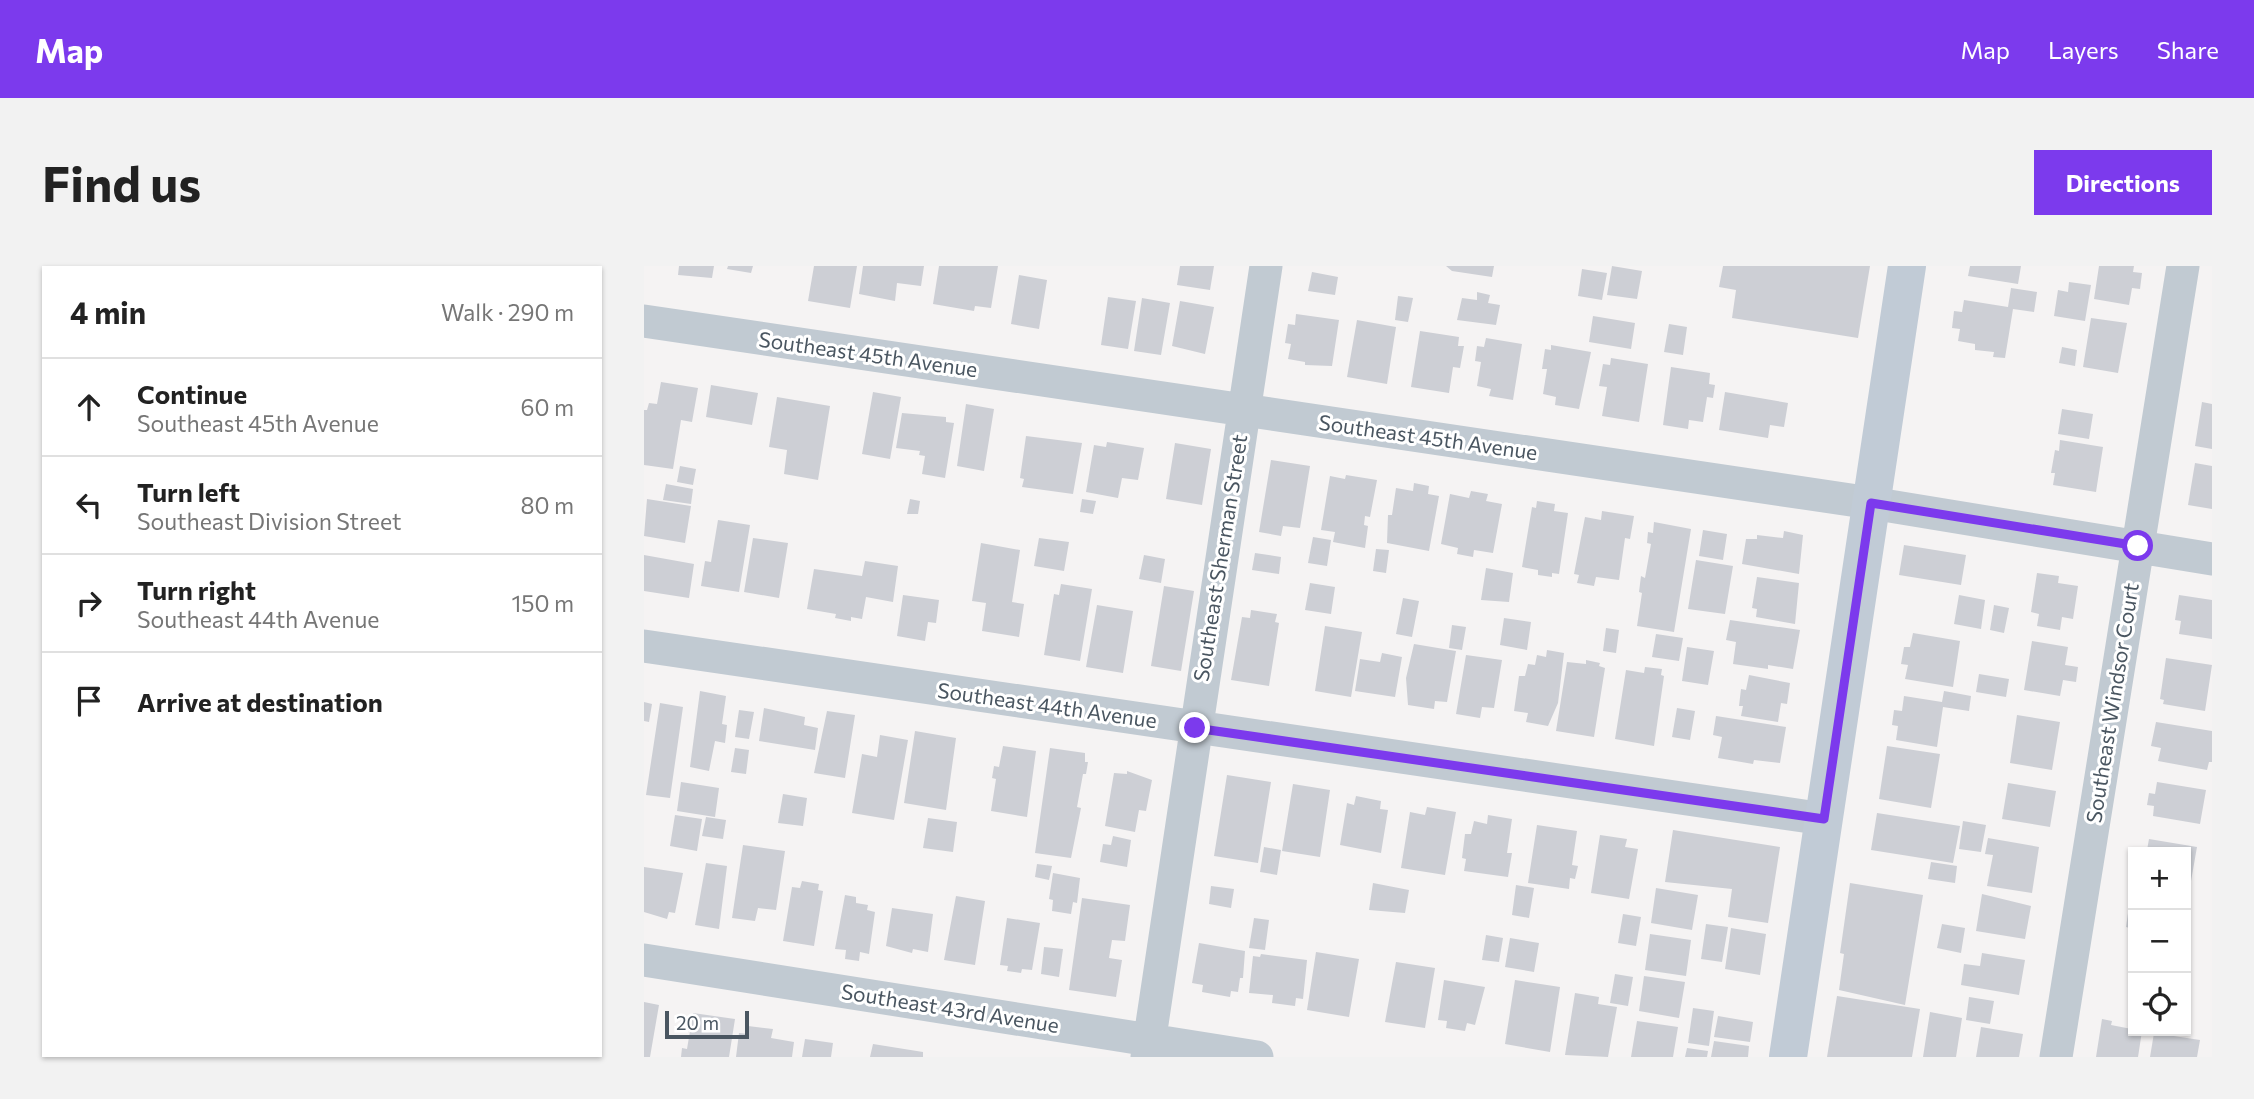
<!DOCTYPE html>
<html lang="en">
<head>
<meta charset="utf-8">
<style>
	:root { --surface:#fff; --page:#f2f2f2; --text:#222; --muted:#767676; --line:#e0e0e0; --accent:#7c3aed }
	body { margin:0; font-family:Commissioner,sans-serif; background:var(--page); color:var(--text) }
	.controls { position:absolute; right:21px; bottom:21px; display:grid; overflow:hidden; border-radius:0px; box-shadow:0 2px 5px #0004 }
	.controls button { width:63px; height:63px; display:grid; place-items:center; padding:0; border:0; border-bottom:2px solid var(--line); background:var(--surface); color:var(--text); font:35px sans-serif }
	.scale { position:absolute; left:21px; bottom:18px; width:84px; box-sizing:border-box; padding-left:7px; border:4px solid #4a5661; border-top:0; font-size:19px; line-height:24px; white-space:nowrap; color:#4a5661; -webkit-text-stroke:5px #fff; paint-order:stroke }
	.stop { position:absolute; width:21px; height:21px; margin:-16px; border:5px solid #7c3aed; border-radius:50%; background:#fff }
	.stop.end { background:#7c3aed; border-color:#fff; box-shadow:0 2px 7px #0008 }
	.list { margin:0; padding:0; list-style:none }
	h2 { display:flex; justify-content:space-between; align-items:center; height:91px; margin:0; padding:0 28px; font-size:30px }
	h2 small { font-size:23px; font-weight:400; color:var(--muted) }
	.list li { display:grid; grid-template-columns:46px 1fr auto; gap:21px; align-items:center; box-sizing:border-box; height:98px; padding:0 28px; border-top:2px solid var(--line) }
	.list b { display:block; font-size:26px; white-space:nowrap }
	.list p { margin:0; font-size:23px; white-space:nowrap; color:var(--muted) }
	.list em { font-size:23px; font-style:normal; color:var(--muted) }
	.icon { flex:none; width:38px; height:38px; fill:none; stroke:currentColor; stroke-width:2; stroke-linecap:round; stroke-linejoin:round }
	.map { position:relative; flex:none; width:1568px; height:791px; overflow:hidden; border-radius:0px }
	header { display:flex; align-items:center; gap:42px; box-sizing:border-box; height:98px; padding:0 35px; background:var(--accent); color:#fff }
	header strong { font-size:33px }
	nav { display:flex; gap:38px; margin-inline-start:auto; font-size:24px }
	.intro { display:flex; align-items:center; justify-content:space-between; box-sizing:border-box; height:168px; padding:0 42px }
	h1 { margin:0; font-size:49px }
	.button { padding:18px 32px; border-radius:0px; background:var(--accent); color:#fff; font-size:24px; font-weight:700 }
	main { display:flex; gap:42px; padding:0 42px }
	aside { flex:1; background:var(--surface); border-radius:0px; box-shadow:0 2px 5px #0004 }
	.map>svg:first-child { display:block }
</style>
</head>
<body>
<header>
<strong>Map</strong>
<nav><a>Map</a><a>Layers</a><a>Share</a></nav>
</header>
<div class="intro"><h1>Find us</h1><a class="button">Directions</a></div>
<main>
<aside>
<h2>4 min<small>Walk · 290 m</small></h2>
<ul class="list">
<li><svg class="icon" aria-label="ahead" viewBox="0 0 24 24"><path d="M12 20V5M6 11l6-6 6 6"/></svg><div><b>Continue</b><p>Southeast 45th Avenue</p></div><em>60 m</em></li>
<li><svg class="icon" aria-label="left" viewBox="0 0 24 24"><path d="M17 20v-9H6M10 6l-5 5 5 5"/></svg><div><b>Turn left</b><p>Southeast Division Street</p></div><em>80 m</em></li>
<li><svg class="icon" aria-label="right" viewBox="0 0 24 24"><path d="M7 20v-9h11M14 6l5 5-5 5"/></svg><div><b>Turn right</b><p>Southeast 44th Avenue</p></div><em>150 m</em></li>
<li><svg class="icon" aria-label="arrive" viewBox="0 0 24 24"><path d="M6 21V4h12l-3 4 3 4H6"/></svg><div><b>Arrive at destination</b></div></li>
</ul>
</aside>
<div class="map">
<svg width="1568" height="791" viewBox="0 0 1568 791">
	<rect width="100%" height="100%" fill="#f5f3f3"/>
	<path fill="#cdcfd5" d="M35 0H70L68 12 34 9Z
		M84 0H109L107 7 83 3Z
		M170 0H213L206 42 164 35Z
		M219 0H280L277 20 253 17 251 35 215 28Z
		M295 0H354L347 42 331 40 330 45 289 38Z
		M536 0H570L566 24 533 19Z
		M802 0H850L848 11 808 5Z
		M968 0 998 5 993 33 963 29Z
		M1079 0H1226L1214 72 1088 52 1092 24 1075 21Z
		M1326 0H1377L1374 18 1324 10Z
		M1455 0H1490L1489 6 1498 7 1496 23 1488 22 1485 39 1450 33Z
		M938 3 963 7 958 34 934 30Z
		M668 6 694 11 691 29 664 25Z
		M375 9 403 14 395 63 367 58Z
		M1425 16 1447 19 1441 55 1410 50 1414 24 1424 26Z
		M1367 22 1393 26 1390 46 1369 43 1361 92 1349 91 1350 86 1331 84V78L1314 75 1316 63 1308 62 1310 45 1318 46 1320 34 1364 41Z
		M833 26 846 29 844 37 856 39 852 59 813 54 818 32 833 34Z
		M754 30 769 32 764 56 751 54Z
		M464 31 492 35 484 83 457 79Z
		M498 32 526 37 517 89 490 85Z
		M536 35 570 41 561 88 528 80Z
		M652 48 695 54 688 100 661 99V96L644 93 647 78 641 77 644 58 651 59Z
		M949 50 991 57 987 83 945 76Z
		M1447 52 1483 57 1474 107 1439 101Z
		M713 54 752 61 743 118 703 111Z
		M1025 58 1043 61 1039 89 1020 86Z
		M776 65 815 71 814 80H820L816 102 809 101 805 127 767 121Z
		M842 72 878 78 869 134 845 130 847 123 833 120 837 96 831 95 833 80 840 81Z
		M907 79 947 86 935 143 911 139 912 131 899 128 903 103H898L901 83 907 84Z
		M1418 81 1433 84 1431 100 1415 97Z
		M967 92 1004 98 995 156 958 150 963 121 955 120 959 98 966 99Z
		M1027 101 1066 107 1065 118 1071 119 1069 132 1063 131 1059 156 1045 154 1044 163 1019 159Z
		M17 116 54 122 48 156 37 154 29 203 0 199V144H3L5 137 13 138Z
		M67 119 114 127 108 159 62 151Z
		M229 126 257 131 246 193 218 188Z
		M1081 126 1144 137 1140 161 1126 159 1124 172 1075 164Z
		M133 131 186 140 174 214 140 208 143 184 125 181Z
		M1558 136 1568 138V183L1551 180Z
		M322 138 350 143 340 205 313 200Z
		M1418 143 1449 148 1445 173 1414 168Z
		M258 147 302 151V156L310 157 301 212 278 208 281 190 275 189 276 185 252 182Z
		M382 170 438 177 429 228 378 221 380 213 376 212Z
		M1416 174 1459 181 1452 226 1409 219 1411 207H1407L1411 184 1415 185Z
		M463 176 500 182 494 214 478 212 474 232 442 226 450 179 462 181Z
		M531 177 567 183 558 239 522 233Z
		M627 194 666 200 656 262 639 260 637 270 615 266Z
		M1551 197 1568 200V243L1544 239Z
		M36 200 52 203 49 219 33 216Z
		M702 209 733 214 726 251 721 250 720 259 724 260 721 282 689 276 691 266 677 264 686 210 701 213Z
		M770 217 785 220 784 228 795 230 785 285 743 277 744 249H748L752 222 769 225Z
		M22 218 49 223 47 238 19 234Z
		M827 225 844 228 842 235 858 238 849 287 830 284 829 291 813 288 814 282 797 278 806 228 825 232Z
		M3 233 47 240 41 277 0 270Z
		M266 233 276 235 274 248H263Z
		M438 233 452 235 449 248 436 246Z
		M893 235 911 238 910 245 924 247 915 308 908 307V311L894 309V304L878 301 888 241 892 242Z
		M958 245 990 250 986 273 981 272 975 314 952 311 950 320 933 317 935 309 930 308 941 251 957 254Z
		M74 254 106 259 95 326 57 320 61 295 67 296Z
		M1010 256 1047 263 1030 366 993 360 998 327 995 326 997 310 1001 312 1007 278 1003 277 1004 266 1009 267Z
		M1059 264 1083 268 1079 294 1055 290Z
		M1140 265 1159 269 1155 308 1098 298 1102 273H1113V269L1139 272Z
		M669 271 687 274 683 300 664 297Z
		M109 272 144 277 135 332 100 326Z
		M395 272 425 276 420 305 390 300Z
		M337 277 376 284 368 336 380 338 375 371 338 365 342 337 328 335Z
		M1260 279 1322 289 1317 319 1255 309Z
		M732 283 745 284 742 307 729 305Z
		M611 287 637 291 635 308 608 304Z
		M0 289 50 298 45 332 0 325Z
		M500 289 521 293 517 317 495 313Z
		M1052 294 1089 300 1081 348 1044 343Z
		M221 295 254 300 249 336 222 331 218 353 207 351V355L191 352 192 348 163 343 170 303 218 310Z
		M842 302 869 307 865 336 837 334Z
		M1393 307 1415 310 1414 317 1434 320 1429 353 1418 351 1416 364 1393 360 1395 348 1387 346Z
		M1113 311 1155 317 1151 358 1112 351 1113 343 1108 342Z
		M666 317 691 321 687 348 661 344Z
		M417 318 448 323 436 395 400 389 410 328 415 329Z
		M520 320 550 325 537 405 507 400Z
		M259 329 295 334 292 357 284 356 281 375 253 370Z
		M1315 329 1341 334 1337 363 1310 358Z
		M1535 329 1568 334V373L1535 368 1537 355 1531 354Z
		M759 332 775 335 768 371 752 368Z
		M453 339 489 345 479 407 442 401Z
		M1350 339 1365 342 1360 367 1346 364Z
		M607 344 633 348 631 356 635 357 625 420 587 414 598 351 606 352Z
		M860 352 887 356 883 384 856 379Z
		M1086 354 1156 364 1149 403 1124 399V403L1089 398 1092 376 1082 374Z
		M808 359 822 361 818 384 805 382Z
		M681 360 718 366 707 431 671 425Z
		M962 362 975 364 972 387 959 385Z
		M1269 367 1316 375 1309 421 1261 413 1264 399 1257 398 1260 381H1266Z
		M1012 368 1039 372 1035 395 1008 391Z
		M1388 375 1424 381 1421 399 1434 401 1432 416 1419 414 1416 430 1380 424Z
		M770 378 812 385 803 436 791 435 790 443 764 439 762 412Z
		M1043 381 1070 385 1064 419 1038 415Z
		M903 384 920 387 914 437 904 460 882 456 884 447 870 445 875 410H881L884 398 891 399 893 389 902 391Z
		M738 387 758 391 751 431 711 425 716 393 736 396Z
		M822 389 858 394 850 442 838 441 836 452 812 448Z
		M1522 392 1568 399 1561 445 1519 438 1520 434 1516 433Z
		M942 394 956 397 955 400 961 402 950 471 912 465 923 396 942 398Z
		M1001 401 1018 403 1017 409 1020 410 1010 480 971 473 982 404 1000 407Z
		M1335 408 1365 413 1362 431 1332 426Z
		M1105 409 1146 417 1143 438 1137 437 1134 456 1097 450 1099 440H1095L1097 423 1102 424Z
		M56 425 82 430 78 458 83 459 81 477 71 475 65 505 46 501Z
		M1300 425 1327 430 1325 445 1299 441 1293 481 1252 474 1254 460 1248 459 1250 444 1258 445 1260 430 1298 436Z
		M0 436 8 438 5 456 0 455Z
		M16 437 39 441 26 532 2 529Z
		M120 442 161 451 160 459 174 462 171 484 115 475Z
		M1033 442 1051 445 1046 474 1028 471Z
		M95 444 110 446 105 473 91 471Z
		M183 445 211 449 201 512 170 507Z
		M1373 449 1416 456 1408 504 1366 497Z
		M1072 450 1142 461 1136 497 1110 494 1109 498 1074 492 1078 471 1069 469Z
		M1512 456 1568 465V496H1565L1563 504 1514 495 1517 482 1507 480Z
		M271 465 312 472 302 544 260 537Z
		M236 469 264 474 250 554 208 547 218 488 233 491Z
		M359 480 392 485 383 551 347 545 352 513 348 512 350 500 355 501Z
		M1243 480 1296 488 1287 542 1235 533Z
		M91 482 105 484 102 508 87 506Z
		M406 482 441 487V496H444L442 508H439L433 541 437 542 427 592 391 587Z
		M483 505 508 514 502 545 495 544 491 566 461 560 470 507 483 508Z
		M583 509 627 516 614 597 570 590Z
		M37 516 75 522 71 551 33 545Z
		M1513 516 1562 524 1556 558 1509 550 1510 540 1503 539 1505 527 1511 528Z
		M1364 517 1412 525 1406 561 1358 553Z
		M649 518 686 524 676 591 638 585Z
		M139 528 163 532 159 560 134 557Z
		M712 530 737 535 736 543 744 544 737 587 696 579 703 537 710 539Z
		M783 541 812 546 801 609 757 602 766 546 781 549Z
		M1233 547 1316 560 1309 597 1227 584Z
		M31 549 58 553 53 585 26 580Z
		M844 549 868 553 863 587H868L864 611 820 605 822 593 818 592 821 568H827L830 555 843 558Z
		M62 551 82 554 79 573 58 570Z
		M284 552 313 556 309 586 279 582Z
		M1319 555 1342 559 1337 586 1315 583Z
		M893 559 933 565 928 599 934 600 931 613 926 612 925 623 884 617Z
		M1029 564 1136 581 1124 657 1084 651 1088 623 1021 616Z
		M956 569 983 573 981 581 994 583 985 633 947 627Z
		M469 570 487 574 483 601 456 596 459 578 467 579Z
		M1344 572 1395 581 1388 627 1343 620 1349 589 1341 588Z
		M1505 573 1553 581 1547 615 1542 614V586H1495L1496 583 1503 584Z
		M99 579 141 585 132 644 114 642 111 655 88 652Z
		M620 581 637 584 633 609 616 606Z
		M1287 596 1313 600 1311 617 1284 613Z
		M62 597 83 600 75 663 51 659Z
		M393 598 408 600 405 614 391 611Z
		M0 601 39 607 31 647 25 646 23 653 0 646Z
		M409 607 436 612 433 637 429 636 427 648 408 645 409 634 405 633Z
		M158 615 175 618 174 624 179 625 170 680 139 675 148 621 156 622Z
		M729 617 765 624 761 647 725 644Z
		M1206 617 1279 629 1261 739 1195 724 1200 688 1196 687Z
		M872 619 890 622 885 652 868 649Z
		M567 620 590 623 587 642 565 638Z
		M1012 622 1054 629 1048 664 1007 657Z
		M1487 626 1489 627V663L1482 661Z
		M1338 628 1387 640 1381 673 1332 665Z
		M201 629 212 631V637L224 639 223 644 231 646 225 688 216 686 215 695 201 693 202 684 191 683Z
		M312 630 341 635 331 699 300 694Z
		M438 632 486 639 481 675 468 674 465 692 478 694 472 731 425 724Z
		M248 642 289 648 284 686 269 683 268 687 242 680Z
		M979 648 997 651 992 680 974 677Z
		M363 652 396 657 388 704 378 703 377 707 363 705 364 700 356 699Z
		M610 652 625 654 621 684 605 682Z
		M1062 658 1084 661 1078 696 1057 693Z
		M1298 658 1321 662 1317 687 1293 682Z
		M1087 662 1122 668 1116 709 1081 703Z
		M1006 668 1047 674 1042 710 1001 704Z
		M842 669 859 672 855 696 838 694Z
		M866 672 895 677 890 706 861 701Z
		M555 677 601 685 599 712H596L594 726 587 725 586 731 558 726 559 719 548 717Z
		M400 681 419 683 415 711 397 708Z
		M672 686 715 693 705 751 663 744Z
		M1338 687 1381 694 1375 729 1317 719 1320 698 1336 700Z
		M1488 687H1489V714L1484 713Z
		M617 688 663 694 659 733 652 732 651 740 628 737 629 729 605 727 609 690 616 691Z
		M752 696 791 702 781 762 741 756Z
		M971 708 989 711 984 740 966 737Z
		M1000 710 1041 716 1035 752 995 745Z
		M800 714 841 721 831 759 823 757 821 765 802 762 803 755 794 754Z
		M871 714 916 721 906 786 861 778Z
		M931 727 955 731 954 738 973 741 964 791 921 789Z
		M1193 730 1276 743 1268 791H1183Z
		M1325 731 1350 735 1346 758 1322 754Z
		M0 736 15 739 6 791H0Z
		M1049 742 1070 745 1065 780 1044 777Z
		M1286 746 1318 752 1312 791H1279Z
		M49 747 91 753 85 791H37L38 782 43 783Z
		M1074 750 1109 756 1106 776 1070 771Z
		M1458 753 1468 755 1467 759 1498 765 1494 791H1452Z
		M993 755 1034 761 1029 791H987Z
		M104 760 129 763 127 772 150 776 148 791H92L95 767 104 768Z
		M1337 761 1379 768 1375 791H1332Z
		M1510 767 1556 774 1553 791H1506Z
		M161 773 189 777 187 791H158Z
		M1070 775 1105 780 1104 791H1067Z
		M229 778 279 786V791H226Z
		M1043 782 1064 785 1063 791H1041Z"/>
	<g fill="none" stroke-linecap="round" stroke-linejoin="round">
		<path stroke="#c1cad2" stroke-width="33" d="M0 55 1227 237 1568 293
			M0 380 1180 553
			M0 694 613 791
			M503 791 622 0
			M1412 791 1539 0"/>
		<path stroke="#c1cbd6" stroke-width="38" d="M1144 791 1263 0"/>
	</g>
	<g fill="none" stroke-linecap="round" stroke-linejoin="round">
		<path stroke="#7c3aed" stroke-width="9" d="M551 462 1180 553 1227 237 1494 280"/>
	</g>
	<g text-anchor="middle" stroke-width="6" stroke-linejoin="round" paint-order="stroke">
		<g font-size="21" fill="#4a5661" stroke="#fff">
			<text transform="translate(224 89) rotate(8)" y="7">Southeast 45th Avenue</text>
			<text transform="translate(784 172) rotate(8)" y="7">Southeast 45th Avenue</text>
			<text transform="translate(577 292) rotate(-81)" y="7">Southeast Sherman Street</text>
			<text transform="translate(1469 437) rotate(-81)" y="7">Southeast Windsor Court</text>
			<text transform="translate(403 440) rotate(8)" y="7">Southeast 44th Avenue</text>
			<text transform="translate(306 743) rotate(9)" y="7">Southeast 43rd Avenue</text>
		</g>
	</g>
</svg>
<div class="controls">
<button>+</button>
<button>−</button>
<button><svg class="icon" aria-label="locate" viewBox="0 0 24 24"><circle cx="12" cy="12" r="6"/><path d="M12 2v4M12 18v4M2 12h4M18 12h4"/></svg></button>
</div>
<div class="scale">20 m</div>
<div class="stop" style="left:1494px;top:280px"></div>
<div class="stop end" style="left:551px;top:462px"></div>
</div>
</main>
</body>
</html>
